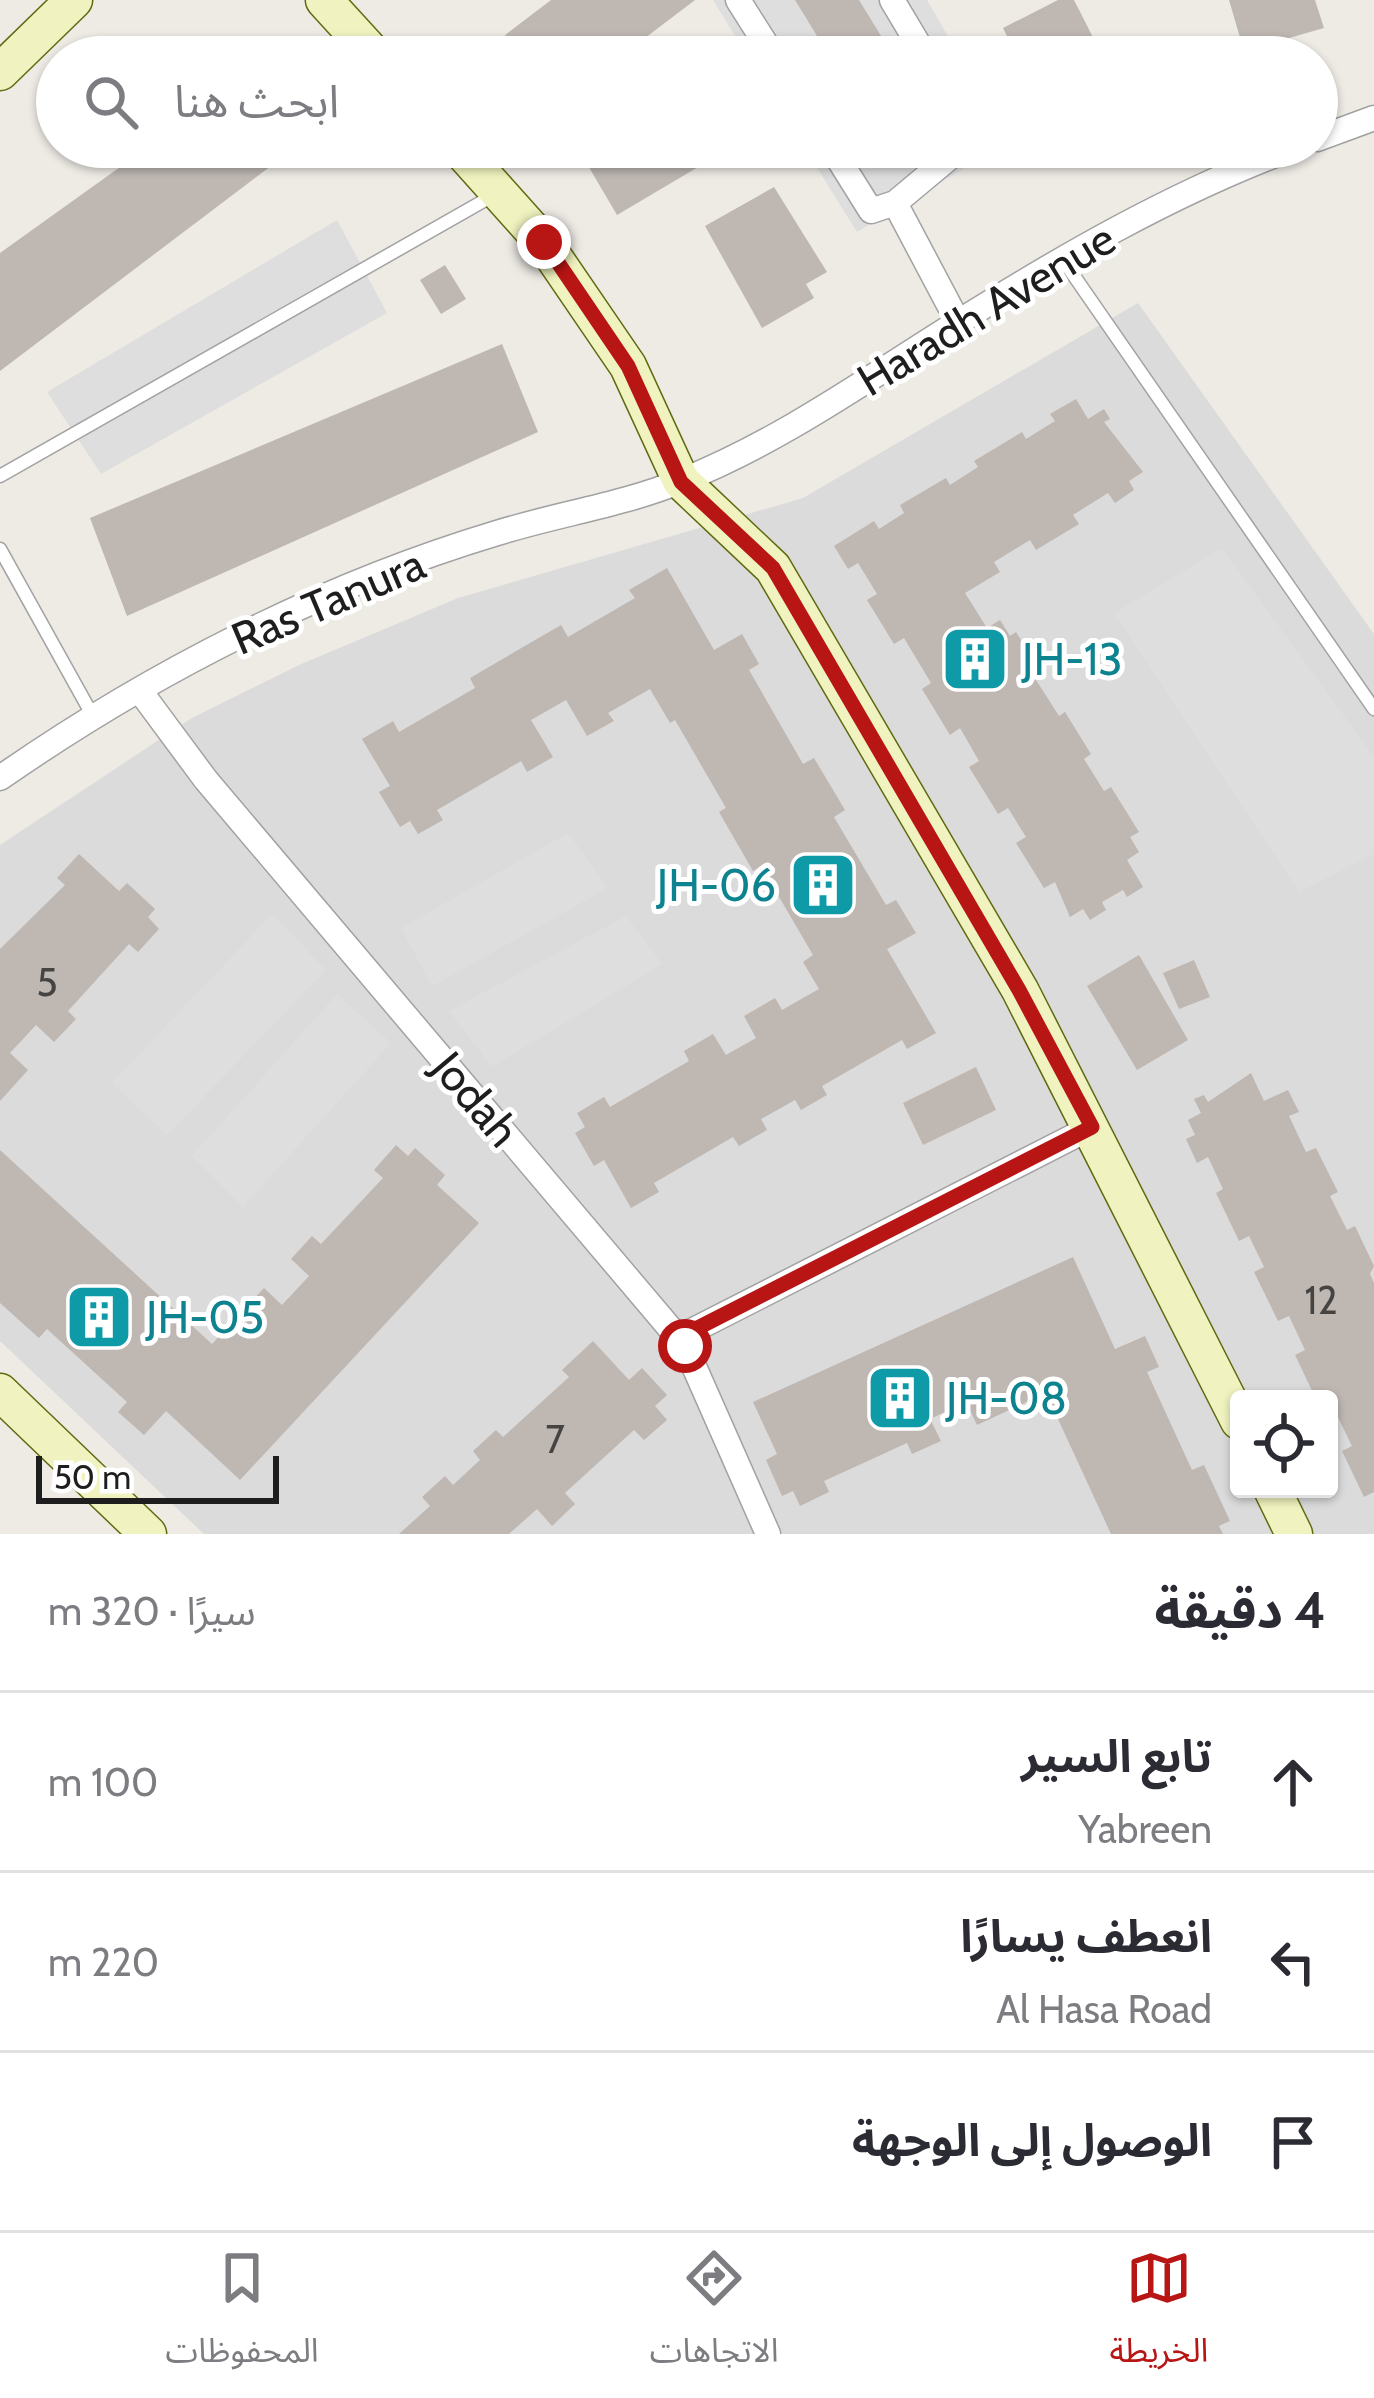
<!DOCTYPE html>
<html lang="ar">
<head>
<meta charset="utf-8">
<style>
	:root { --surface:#fff; --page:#f2f2f3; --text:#2b2b33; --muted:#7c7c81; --line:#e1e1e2; --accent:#b81515 }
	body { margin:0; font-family:Cabin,"Noto Sans Arabic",sans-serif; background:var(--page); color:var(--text); direction:rtl }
	.controls { position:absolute; right:36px; bottom:36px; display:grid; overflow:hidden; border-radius:12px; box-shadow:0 3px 9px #0004 }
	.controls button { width:108px; height:108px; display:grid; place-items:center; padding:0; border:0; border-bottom:3px solid var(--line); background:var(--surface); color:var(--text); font:60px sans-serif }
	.scale { position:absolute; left:36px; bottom:30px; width:243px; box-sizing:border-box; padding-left:12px; border:6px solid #1e1e1e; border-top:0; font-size:33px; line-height:42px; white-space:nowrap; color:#1e1e1e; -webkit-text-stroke:9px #fff; paint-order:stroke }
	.stop { position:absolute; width:36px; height:36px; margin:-27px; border:9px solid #b81515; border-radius:50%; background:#fff }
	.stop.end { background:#b81515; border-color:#fff; box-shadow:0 3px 12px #0008 }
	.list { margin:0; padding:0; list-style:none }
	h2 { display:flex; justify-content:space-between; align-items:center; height:156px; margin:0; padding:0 48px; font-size:51px }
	h2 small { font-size:39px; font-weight:400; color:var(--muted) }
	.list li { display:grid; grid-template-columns:78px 1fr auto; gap:36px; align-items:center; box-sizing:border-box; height:180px; padding:0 48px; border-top:3px solid var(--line) }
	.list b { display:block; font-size:45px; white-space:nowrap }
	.list p { margin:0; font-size:39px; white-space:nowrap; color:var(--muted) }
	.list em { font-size:39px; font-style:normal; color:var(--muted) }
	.icon { flex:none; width:66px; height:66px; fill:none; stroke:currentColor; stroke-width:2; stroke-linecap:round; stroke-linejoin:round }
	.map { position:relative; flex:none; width:1374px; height:1534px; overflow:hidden; direction:ltr }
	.search { position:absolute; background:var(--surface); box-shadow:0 3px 9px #0004; left:36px; right:36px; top:36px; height:132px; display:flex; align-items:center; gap:30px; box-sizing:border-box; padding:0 42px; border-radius:66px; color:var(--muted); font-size:45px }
	.sheet { height:696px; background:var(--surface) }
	nav { display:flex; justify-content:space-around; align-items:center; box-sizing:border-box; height:168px; border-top:3px solid var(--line); background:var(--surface); font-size:33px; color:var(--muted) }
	nav a { display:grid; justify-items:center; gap:6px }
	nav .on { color:var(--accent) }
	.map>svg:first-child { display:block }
</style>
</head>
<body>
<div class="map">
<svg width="1374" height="1534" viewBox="0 0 1374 1534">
	<rect width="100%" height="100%" fill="#eeebe5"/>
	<path fill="#dcdbdb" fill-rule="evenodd" d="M1138 303 1374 634V1534H204L0 1341V845L192 718 299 665 458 598 803 498ZM1239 1399H1329V1489H1239Z"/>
	<path fill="#dedede" d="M713 0H927L960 57H748Z
		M804 147H1000L857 232Z
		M337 220 387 313 101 474 47 392Z
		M1222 548 1374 757V854L1299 892 1114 613Z
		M568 833 608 888 432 986 401 928Z
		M272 914 326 970 167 1135 112 1083Z
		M626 916 662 964 492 1067 449 1011Z
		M337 994 391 1043 243 1207 192 1156Z"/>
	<path fill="#beb7b2" d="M551 0H695L620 57 608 41 587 57H511L518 52 505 35Z
		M795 0H859L894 57H830Z
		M1058 0H1074L1103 57H1017L1003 28Z
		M1229 0H1315L1324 28 1244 51Z
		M148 147H296L0 371V253Z
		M577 147H732L617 215Z
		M774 187 827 272 806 284 814 298 762 328 705 226Z
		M445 265 466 299 441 314 420 280Z
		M502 344 538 432 127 616 90 518Z
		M1076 399 1088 419 1104 409 1110 419 1104 422 1143 472 1129 481 1134 490 1115 503 1108 493 1073 515 1079 524 1036 550 1030 540 994 562 1000 572 965 593 987 628 1000 620 1010 636 1016 632 1043 675 1036 680 1059 716 1065 712 1091 754 1084 759 1104 791 1111 787 1139 832 1130 837 1139 852 1127 860 1143 887 1127 897 1123 890 1102 902 1106 910 1090 920 1083 909 1070 917 1055 882 1044 888 1016 843 1026 837 1008 808 998 814 969 767 979 761 960 728 950 735 922 689 931 683 904 638 894 644 867 600 877 594 858 563 848 569 834 546 874 521 879 529 904 513 900 505 946 478 950 485 978 467 974 461 1022 432 1026 439 1055 421 1050 414Z
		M667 568 714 650 742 634 759 664 749 670 803 764 814 758 845 810 834 817 886 905 896 900 916 933 887 949 936 1033 907 1049 902 1040 822 1086 827 1095 801 1110 795 1100 761 1119 767 1130 739 1146 733 1137 654 1183 659 1192 631 1208 604 1160 594 1166 575 1133 585 1127 577 1113 604 1097 610 1107 689 1061 684 1051 713 1034 726 1055 756 1038 744 1016 775 998 782 1010 819 989 803 962 813 955 761 866 753 871 719 812 726 808 675 720 670 723 650 689 608 713 614 721 587 736 566 700 531 720 553 757 527 772 521 761 437 810 443 820 418 834 410 821 400 827 379 792 390 786 362 739 393 721 399 732 475 688 470 678 561 625 568 637 635 598 629 590Z
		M79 854 119 891 127 883 155 909 148 917 159 929 138 952 129 944 68 1011 76 1019 54 1042 36 1025 10 1053 28 1070 0 1101V949L65 885 57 878Z
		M1139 955 1188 1040 1137 1070 1087 986Z
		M1194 960 1210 997 1179 1009 1163 973Z
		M976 1067 996 1110 923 1145 903 1103Z
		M1251 1073 1264 1101 1288 1090 1299 1112 1289 1116 1306 1152 1316 1148 1338 1192 1330 1196 1347 1230 1355 1226 1374 1266 1370 1274 1374 1283V1492L1364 1497 1342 1451 1352 1446 1329 1399H1316L1295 1355 1305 1350 1289 1316 1278 1321 1254 1272 1264 1267 1249 1236 1239 1241 1216 1193 1223 1189 1208 1157 1197 1163 1186 1139 1195 1135 1188 1120 1201 1113 1194 1099 1204 1095 1208 1102Z
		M396 1145 408 1156 415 1148 445 1175 437 1185 479 1223 240 1480 166 1411 144 1435 118 1412 127 1402 47 1329 39 1338 0 1303V1150L212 1344 264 1288 282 1305 309 1276 291 1259 312 1236 321 1244 383 1178 374 1170Z
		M1073 1257 1115 1349 1145 1336 1159 1367 1147 1372 1192 1470 1204 1465 1230 1521 1219 1526 1223 1534H1111L1046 1393 977 1425 966 1402 930 1419 941 1441 912 1454 907 1443 824 1481 829 1492 800 1506 793 1491 782 1496 766 1460 777 1454 753 1402Z
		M593 1341 629 1380 642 1368 667 1395 655 1406 667 1420 644 1440 634 1430 565 1493 575 1504 552 1526 537 1509 509 1534H399L430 1506 422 1497 445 1476 453 1485 480 1460 473 1451 496 1430 503 1437 569 1377 562 1370Z"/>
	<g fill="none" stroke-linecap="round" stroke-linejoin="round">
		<defs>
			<path id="lane" d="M1063 260 1374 709
				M0 476 494 195
				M0 549 94 718"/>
			<path id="street" d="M738 0 774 57
				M892 0 926 57
				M1317 139 1374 118
				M831 147 871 211 895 203 962 147
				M895 203 958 322
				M140 691 206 780 685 1346 768 1534
				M0 778C151 673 321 586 497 533 558 514 622 505 681 481 777 443 863 382 949 328 1060 258 1174 192 1296 147
				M678 1338 1092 1127"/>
			<path id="secondary" d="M324 0 376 57
				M0 72 74 0
				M458 147 544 243 628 366 681 481 773 568 1020 990 1239 1421
				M0 1392 148 1534
				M1272 1489 1294 1534"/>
		</defs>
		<use href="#lane" stroke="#a2a2a2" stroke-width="15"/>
		<use href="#street" stroke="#a2a2a2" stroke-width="27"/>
		<use href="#secondary" stroke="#606a10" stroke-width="39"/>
		<use href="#lane" stroke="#fff" stroke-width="12"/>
		<use href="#street" stroke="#fff" stroke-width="24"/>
		<use href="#secondary" stroke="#f0f3bf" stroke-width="36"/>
	</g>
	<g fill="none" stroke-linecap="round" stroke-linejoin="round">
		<path stroke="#b81515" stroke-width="15" d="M544 242 628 366 681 482 773 568 1019 990 1092 1127 678 1338 685 1346"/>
	</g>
	<defs>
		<symbol id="building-square" viewBox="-11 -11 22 22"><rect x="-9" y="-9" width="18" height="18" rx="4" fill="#0f9aa8" stroke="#fff"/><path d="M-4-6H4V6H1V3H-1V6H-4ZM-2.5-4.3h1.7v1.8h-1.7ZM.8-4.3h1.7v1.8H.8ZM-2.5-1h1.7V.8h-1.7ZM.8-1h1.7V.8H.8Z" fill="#fff"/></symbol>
	</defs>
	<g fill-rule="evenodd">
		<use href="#building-square" x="937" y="621" width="76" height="76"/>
		<use href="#building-square" x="785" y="847" width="76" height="76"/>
		<use href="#building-square" x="61" y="1279" width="76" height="76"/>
		<use href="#building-square" x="862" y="1360" width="76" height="76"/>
	</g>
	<g text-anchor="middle" stroke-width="10" stroke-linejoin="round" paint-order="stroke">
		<g font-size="39" fill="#464443">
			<text x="47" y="996">5</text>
			<text x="1321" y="1314">12</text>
			<text x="555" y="1453">7</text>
		</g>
		<g font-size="45" fill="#1e1e1e" stroke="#fff">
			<text transform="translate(986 309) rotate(-31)" y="16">Haradh Avenue</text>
			<text transform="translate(328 601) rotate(-23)" y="16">Ras Tanura</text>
			<text transform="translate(476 1099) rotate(50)" y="16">Jodah</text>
		</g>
		<g font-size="45" fill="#0d838f" stroke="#fff" text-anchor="start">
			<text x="1022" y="675">JH-13</text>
			<text x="776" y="901" text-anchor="end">JH-06</text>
			<text x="146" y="1333">JH-05</text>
			<text x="946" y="1414">JH-08</text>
		</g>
	</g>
</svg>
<div class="controls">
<button><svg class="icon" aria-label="locate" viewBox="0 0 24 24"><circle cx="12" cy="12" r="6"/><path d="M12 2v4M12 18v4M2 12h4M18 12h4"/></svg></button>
</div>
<div class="scale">50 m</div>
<div class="stop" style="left:685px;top:1346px"></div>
<div class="stop end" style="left:544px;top:242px"></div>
<div class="search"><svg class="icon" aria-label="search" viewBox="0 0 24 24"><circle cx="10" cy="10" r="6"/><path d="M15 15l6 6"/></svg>ابحث هنا</div>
</div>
<section class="sheet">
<h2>4 دقيقة<small>سيرًا · 320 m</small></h2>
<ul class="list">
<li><svg class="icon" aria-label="ahead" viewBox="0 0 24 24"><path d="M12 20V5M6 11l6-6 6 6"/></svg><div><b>تابع السير</b><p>Yabreen</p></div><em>100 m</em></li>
<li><svg class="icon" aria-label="left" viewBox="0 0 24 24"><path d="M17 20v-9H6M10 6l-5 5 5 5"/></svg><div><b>انعطف يسارًا</b><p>Al Hasa Road</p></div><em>220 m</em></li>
<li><svg class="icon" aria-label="arrive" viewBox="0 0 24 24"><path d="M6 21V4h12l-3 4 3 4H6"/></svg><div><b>الوصول إلى الوجهة</b></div></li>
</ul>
</section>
<nav>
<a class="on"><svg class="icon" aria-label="map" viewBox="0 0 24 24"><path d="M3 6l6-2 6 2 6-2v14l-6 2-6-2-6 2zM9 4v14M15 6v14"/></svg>الخريطة</a>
<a><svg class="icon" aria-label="directions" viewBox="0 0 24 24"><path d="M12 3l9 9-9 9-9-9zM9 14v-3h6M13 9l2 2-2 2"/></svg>الاتجاهات</a>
<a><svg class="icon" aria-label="saved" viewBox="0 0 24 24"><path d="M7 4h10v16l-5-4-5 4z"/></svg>المحفوظات</a>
</nav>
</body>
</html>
